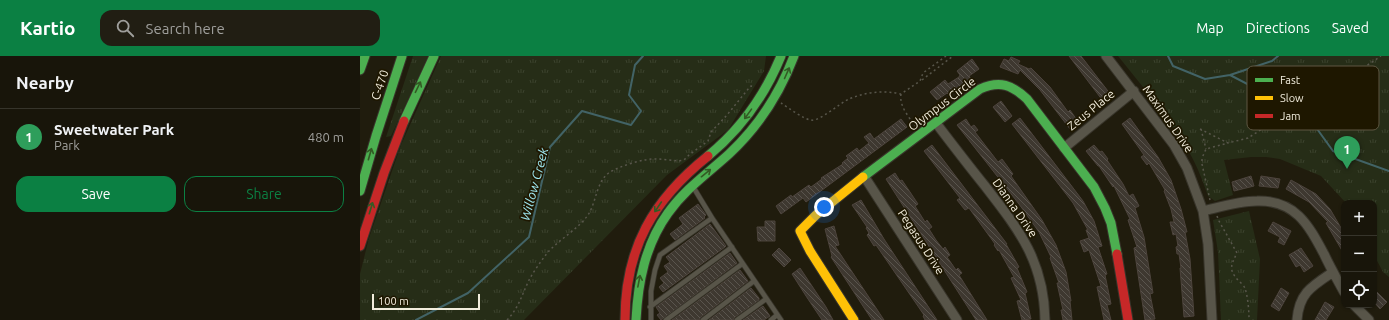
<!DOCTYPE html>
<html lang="en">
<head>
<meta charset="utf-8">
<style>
	:root { --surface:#18150a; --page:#211e13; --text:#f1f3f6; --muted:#9f9f9c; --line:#36342b; --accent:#0b8043 }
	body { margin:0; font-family:Ubuntu,sans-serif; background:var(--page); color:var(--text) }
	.controls { position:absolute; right:12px; bottom:12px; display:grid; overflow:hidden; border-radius:8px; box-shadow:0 1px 3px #0004 }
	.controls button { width:36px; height:36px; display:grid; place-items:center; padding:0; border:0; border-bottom:1px solid var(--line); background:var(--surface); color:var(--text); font:20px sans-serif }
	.scale { position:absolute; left:12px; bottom:10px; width:108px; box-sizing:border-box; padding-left:4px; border:2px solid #f2eddd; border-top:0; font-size:11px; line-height:14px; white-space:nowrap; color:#f2eddd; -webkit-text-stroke:3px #1e1700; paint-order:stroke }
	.you { position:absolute; left:464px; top:151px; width:14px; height:14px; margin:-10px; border:3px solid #fff; border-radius:50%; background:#1a73e8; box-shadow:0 0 0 6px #1a73e833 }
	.badge { display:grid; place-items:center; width:26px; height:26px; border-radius:50%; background:var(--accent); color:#fff; font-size:13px; font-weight:700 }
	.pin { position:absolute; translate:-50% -33px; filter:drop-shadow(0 1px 2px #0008) }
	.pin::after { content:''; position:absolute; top:21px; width:14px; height:12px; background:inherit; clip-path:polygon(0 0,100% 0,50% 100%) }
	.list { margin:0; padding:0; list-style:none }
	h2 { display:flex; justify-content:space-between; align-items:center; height:52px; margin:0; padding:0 16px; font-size:17px }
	h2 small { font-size:13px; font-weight:400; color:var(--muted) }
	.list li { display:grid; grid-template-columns:26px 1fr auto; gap:12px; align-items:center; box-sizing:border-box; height:56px; padding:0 16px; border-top:1px solid var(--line) }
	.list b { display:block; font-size:15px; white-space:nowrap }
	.list p { margin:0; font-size:13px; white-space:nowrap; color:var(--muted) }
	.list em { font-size:13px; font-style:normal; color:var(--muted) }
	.actions { display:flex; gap:8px; padding:12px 16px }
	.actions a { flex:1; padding:9px 0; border:1px solid var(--accent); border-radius:12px; text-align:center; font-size:14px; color:var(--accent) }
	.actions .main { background:var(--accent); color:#fff }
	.icon { flex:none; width:22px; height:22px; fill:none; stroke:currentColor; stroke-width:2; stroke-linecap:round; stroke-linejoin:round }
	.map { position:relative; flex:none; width:1029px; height:264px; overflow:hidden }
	header { display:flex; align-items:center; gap:24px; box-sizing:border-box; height:56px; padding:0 20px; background:var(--accent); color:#fff }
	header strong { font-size:19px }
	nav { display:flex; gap:22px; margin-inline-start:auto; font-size:14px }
	.search { width:280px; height:36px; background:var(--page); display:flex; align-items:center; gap:10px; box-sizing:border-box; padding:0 14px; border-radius:12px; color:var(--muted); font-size:15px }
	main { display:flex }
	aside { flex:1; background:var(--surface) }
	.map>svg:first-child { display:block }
</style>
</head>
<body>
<header>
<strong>Kartio</strong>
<div class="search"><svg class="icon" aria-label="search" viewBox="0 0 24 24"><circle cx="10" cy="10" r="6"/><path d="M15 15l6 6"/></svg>Search here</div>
<nav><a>Map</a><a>Directions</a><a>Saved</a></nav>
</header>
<main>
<aside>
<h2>Nearby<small></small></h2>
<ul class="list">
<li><span class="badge" style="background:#2e9e5b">1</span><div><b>Sweetwater Park</b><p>Park</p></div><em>480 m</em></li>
</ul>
<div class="actions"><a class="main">Save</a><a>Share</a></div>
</aside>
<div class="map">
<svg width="1029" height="264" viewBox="0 0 1029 264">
	<defs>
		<pattern id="grass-tufts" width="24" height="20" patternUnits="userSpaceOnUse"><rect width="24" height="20" fill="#262d17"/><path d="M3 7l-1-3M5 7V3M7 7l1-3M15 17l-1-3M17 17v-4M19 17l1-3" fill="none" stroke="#3b422d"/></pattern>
		<pattern id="building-back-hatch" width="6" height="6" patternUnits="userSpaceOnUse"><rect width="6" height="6" fill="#3e3830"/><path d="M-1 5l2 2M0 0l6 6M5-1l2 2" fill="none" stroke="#5a554e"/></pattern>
	</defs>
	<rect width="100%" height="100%" fill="#201c0d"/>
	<path fill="url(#grass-tufts)" d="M53 0H68L31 80 26 81Z
		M81 0H406L404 15 368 74 307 119 164 264H0V218L9 182 41 89Z
		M758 0H1029V221L1023 216 1014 199V147H986L961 120 920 103 906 101H891L864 104 873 139 855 145 848 140C842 122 835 105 825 89 806 57 781 29 758 0Z
		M889 155 900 203 897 264H861L858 196 853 164Z"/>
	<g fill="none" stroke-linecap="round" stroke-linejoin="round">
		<path stroke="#426366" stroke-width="2" d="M808 0 813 10 845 23 870 19 912 5 918 0
			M870 19 947 59 973 95 1029 115
			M56 264 108 237 169 181 190 91 222 55 271 69 281 55 269 39 275 9 283 0"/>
	</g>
	<path fill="url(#building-back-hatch)" stroke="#4d443d" d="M709 0H721L751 39 743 45Z
		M651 1 660 5 658 8 669 13 671 12 690 31 708 56 710 54 719 67 710 73 680 34 660 14 658 18 640 11 644 3 649 5Z
		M612 3 619 13 609 20 611 23 589 39 587 37 577 44 570 36 585 24 588 28 599 21 600 19 597 15Z
		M641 45 652 60 645 66 633 51Z
		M660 62 723 145 734 165 742 190 738 191 747 218 745 219 751 248 747 249 751 264H744L737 231 741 230 729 194 724 196 720 185 729 182 726 174H728L713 147 652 68Z
		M770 62 798 101 811 124 821 153 827 176H825L830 203 834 260 824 261 820 212H821L819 198H817L816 191 818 190 816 178 813 179 810 166H814L811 153 804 135 805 134 789 107 787 109 781 101 784 99 762 68Z
		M541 63 547 71 446 146 443 142 421 158 416 150 431 139 432 141 449 129 451 131 462 123 461 122 483 108 482 107 488 102 486 100 497 92 499 95 509 87 504 81 510 77 514 83Z
		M606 63 611 71 614 69 618 74 615 76 638 106 642 103 653 118 651 120 682 164 696 189 706 216 711 245H710L712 264H703L701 254H703L697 227H699L690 202 691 201 679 176 659 148 597 69Z
		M572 89 647 188H646L659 211 657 212 667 236 665 237 671 263 662 264 657 245 661 244 651 222 654 221 639 194 638 195 634 189 635 188 609 152 605 154 597 144 600 142 564 95Z
		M734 89 740 96 742 95 748 103 747 104 763 128 769 140 773 138 779 150 775 152 784 181 793 237 790 238 795 263 785 264 774 192 777 191 768 164 770 163 754 130 753 131 739 110H738L726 95Z
		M535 117 540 125 542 124 558 148 555 150 565 166 567 164 572 171 569 173 576 184 583 193 585 191 590 199 587 201 596 214 598 212 602 217 599 219 627 264H616L526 123Z
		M891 120 894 130 874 135 872 126Z
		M901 120 920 123 918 132 899 130Z
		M931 124 956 138 970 153 984 177V198L966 167 968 166 949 146 926 133Z
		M501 144 524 183 577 264H565L563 260 564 259 516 189 514 190 507 179 509 177 506 172 507 171 492 149Z
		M338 148 346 159 344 161 345 162 315 184 310 178 323 168 319 162Z
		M405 165H415V185H398L397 171H405Z
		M913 166 931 175 924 189 918 186 920 181 908 175Z
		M350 168 366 190 365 191 303 236 299 231 304 227 300 222 308 216 304 210 310 206 306 201Z
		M474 170 479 189 475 190 524 264H512L471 201 472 200 465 173Z
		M419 192 431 204 424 211 412 199Z
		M941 192 953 210 944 216 940 209 936 211 929 199Z
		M370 197 377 207 301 264 297 259 300 257 296 251Z
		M440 212 466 251 473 264H462L446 240 432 218Z
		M380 214 388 225 341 261 339 264H312Z
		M391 232 399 242V244L375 261 373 264H349Z
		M921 232 929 237 919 255 911 250Z
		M1014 233 1027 246 1020 253 1014 246Z
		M965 246 974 251 966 264H955Z
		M403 250 410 260 404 264H383Z"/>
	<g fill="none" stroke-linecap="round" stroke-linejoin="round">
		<defs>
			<path id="lane" d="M352 162 421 264
				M290 251 372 191
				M291 264V235L295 214 300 199 352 162 332 129
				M306 264 382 208
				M343 264 394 225
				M377 264 406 243
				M411 264 417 259"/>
			<path id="street" d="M746 0 814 89 827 112 843 155 848 188 852 264
				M576 67C592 88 608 109 625 130 659 174 684 205 685 264
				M704 92 774 35
				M504 120 597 264
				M843 155C860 151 879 145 897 145 935 144 948 168 964 198 970 211 977 223 984 236
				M994 249 1009 264
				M937 264C939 237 952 230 973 216"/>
			<path id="fast" d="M0 14 5 0
				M44 65 74 0
				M348 100C381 73 405 39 421 0
				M503 121 620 33C640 24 652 29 667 43L734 131 745 152 751 167 757 198
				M0 135 16 80 42 0
				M276 264C278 226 285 189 308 157 325 133 347 118 369 98 398 71 420 37 434 0"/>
			<path id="slow" d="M494 264 450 195 440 175 456 159 503 121"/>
			<path id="jam" d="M0 190 24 117 44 65
				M757 198 768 264
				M265 264C265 192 293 144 348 100"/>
		</defs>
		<use href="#lane" stroke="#38352b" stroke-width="6"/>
		<use href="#street" stroke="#38352b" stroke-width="11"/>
		<use href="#fast" stroke="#38352b" stroke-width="11"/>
		<use href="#slow" stroke="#38352b" stroke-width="11"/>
		<use href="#jam" stroke="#38352b" stroke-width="11"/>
		<path stroke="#58564b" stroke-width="1.5" stroke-dasharray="2 3" stroke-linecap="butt" d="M562 24 593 0
			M541 38C539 50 549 61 555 70
			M421 47C429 52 443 63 451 64 459 66 480 47 489 43 506 36 523 34 541 38L560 25 563 17 586 0
			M840 73 868 87 888 82 902 73 927 36C938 28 949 34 960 32 982 26 1002 13 1021 0
			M841 73 846 93
			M850 144 842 108V102L846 93 868 87
			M857 160 859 165 877 197C871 209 868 214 879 225 881 227 884 230 885 232 888 242 889 254 889 264
			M147 264C158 253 162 239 169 224 174 215 181 205 188 196 200 183 218 173 228 159 237 145 236 125 250 116 260 110 285 102 297 103 306 103 315 106 324 104L329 99 348 85 351 76 367 59 389 32 391 30 395 31"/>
		<use href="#lane" stroke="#585549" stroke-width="4.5"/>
		<use href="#street" stroke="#585549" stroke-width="9"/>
		<use href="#fast" stroke="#4caf50" stroke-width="9"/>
		<use href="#slow" stroke="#ffc107" stroke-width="9"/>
		<use href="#jam" stroke="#c62828" stroke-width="9"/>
	</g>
	<defs><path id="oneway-shaft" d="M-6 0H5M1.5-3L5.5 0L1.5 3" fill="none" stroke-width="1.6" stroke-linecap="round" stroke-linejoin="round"/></defs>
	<g stroke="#335b24">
		<use href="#oneway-shaft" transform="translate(427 17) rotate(-66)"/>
		<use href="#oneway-shaft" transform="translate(58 31) rotate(-64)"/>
		<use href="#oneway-shaft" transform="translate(388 58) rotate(126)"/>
		<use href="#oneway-shaft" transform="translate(10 98) rotate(-74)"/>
		<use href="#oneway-shaft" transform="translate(346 117) rotate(-39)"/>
		<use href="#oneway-shaft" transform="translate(298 151) rotate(124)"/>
		<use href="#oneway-shaft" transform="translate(11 152) rotate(-73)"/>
		<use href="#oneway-shaft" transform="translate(279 225) rotate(-79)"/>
	</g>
	<g text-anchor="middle" stroke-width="3.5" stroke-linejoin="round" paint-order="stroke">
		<g font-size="12" fill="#f2eddd" stroke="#1e1700">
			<text transform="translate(20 29) rotate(-71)" y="4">C-470</text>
			<text transform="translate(582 48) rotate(-37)" y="4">Olympus Circle</text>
			<text transform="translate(731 54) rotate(-39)" y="4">Zeus Place</text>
			<text transform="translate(808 63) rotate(55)" y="4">Maximus Drive</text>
			<text transform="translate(655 152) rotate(55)" y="4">Dianna Drive</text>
			<text transform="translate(561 186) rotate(57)" y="4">Pegasus Drive</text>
		</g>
		<g font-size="13" font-style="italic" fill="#9fe8f1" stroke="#1e1700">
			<text transform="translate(174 128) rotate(-75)" y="5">Willow Creek</text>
		</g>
	</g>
	<rect x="887" y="10" width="132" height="64" rx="6" fill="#1e1700" stroke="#5e5742" stroke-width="1"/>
	<rect x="895" y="22" width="18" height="4" fill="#4caf50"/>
	<rect x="895" y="40" width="18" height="4" fill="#ffc107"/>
	<rect x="895" y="58" width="18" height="4" fill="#c62828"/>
	<g font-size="11" fill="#f2eddd">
		<text x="920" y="28">Fast</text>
		<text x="920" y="46">Slow</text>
		<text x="920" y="64">Jam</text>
	</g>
</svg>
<div class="controls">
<button>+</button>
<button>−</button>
<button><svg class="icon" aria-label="locate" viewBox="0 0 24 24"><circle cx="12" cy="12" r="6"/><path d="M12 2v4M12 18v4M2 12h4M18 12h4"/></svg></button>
</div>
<div class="scale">100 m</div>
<div class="you"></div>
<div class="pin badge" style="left:987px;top:113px;background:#2e9e5b">1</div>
</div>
</main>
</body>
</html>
